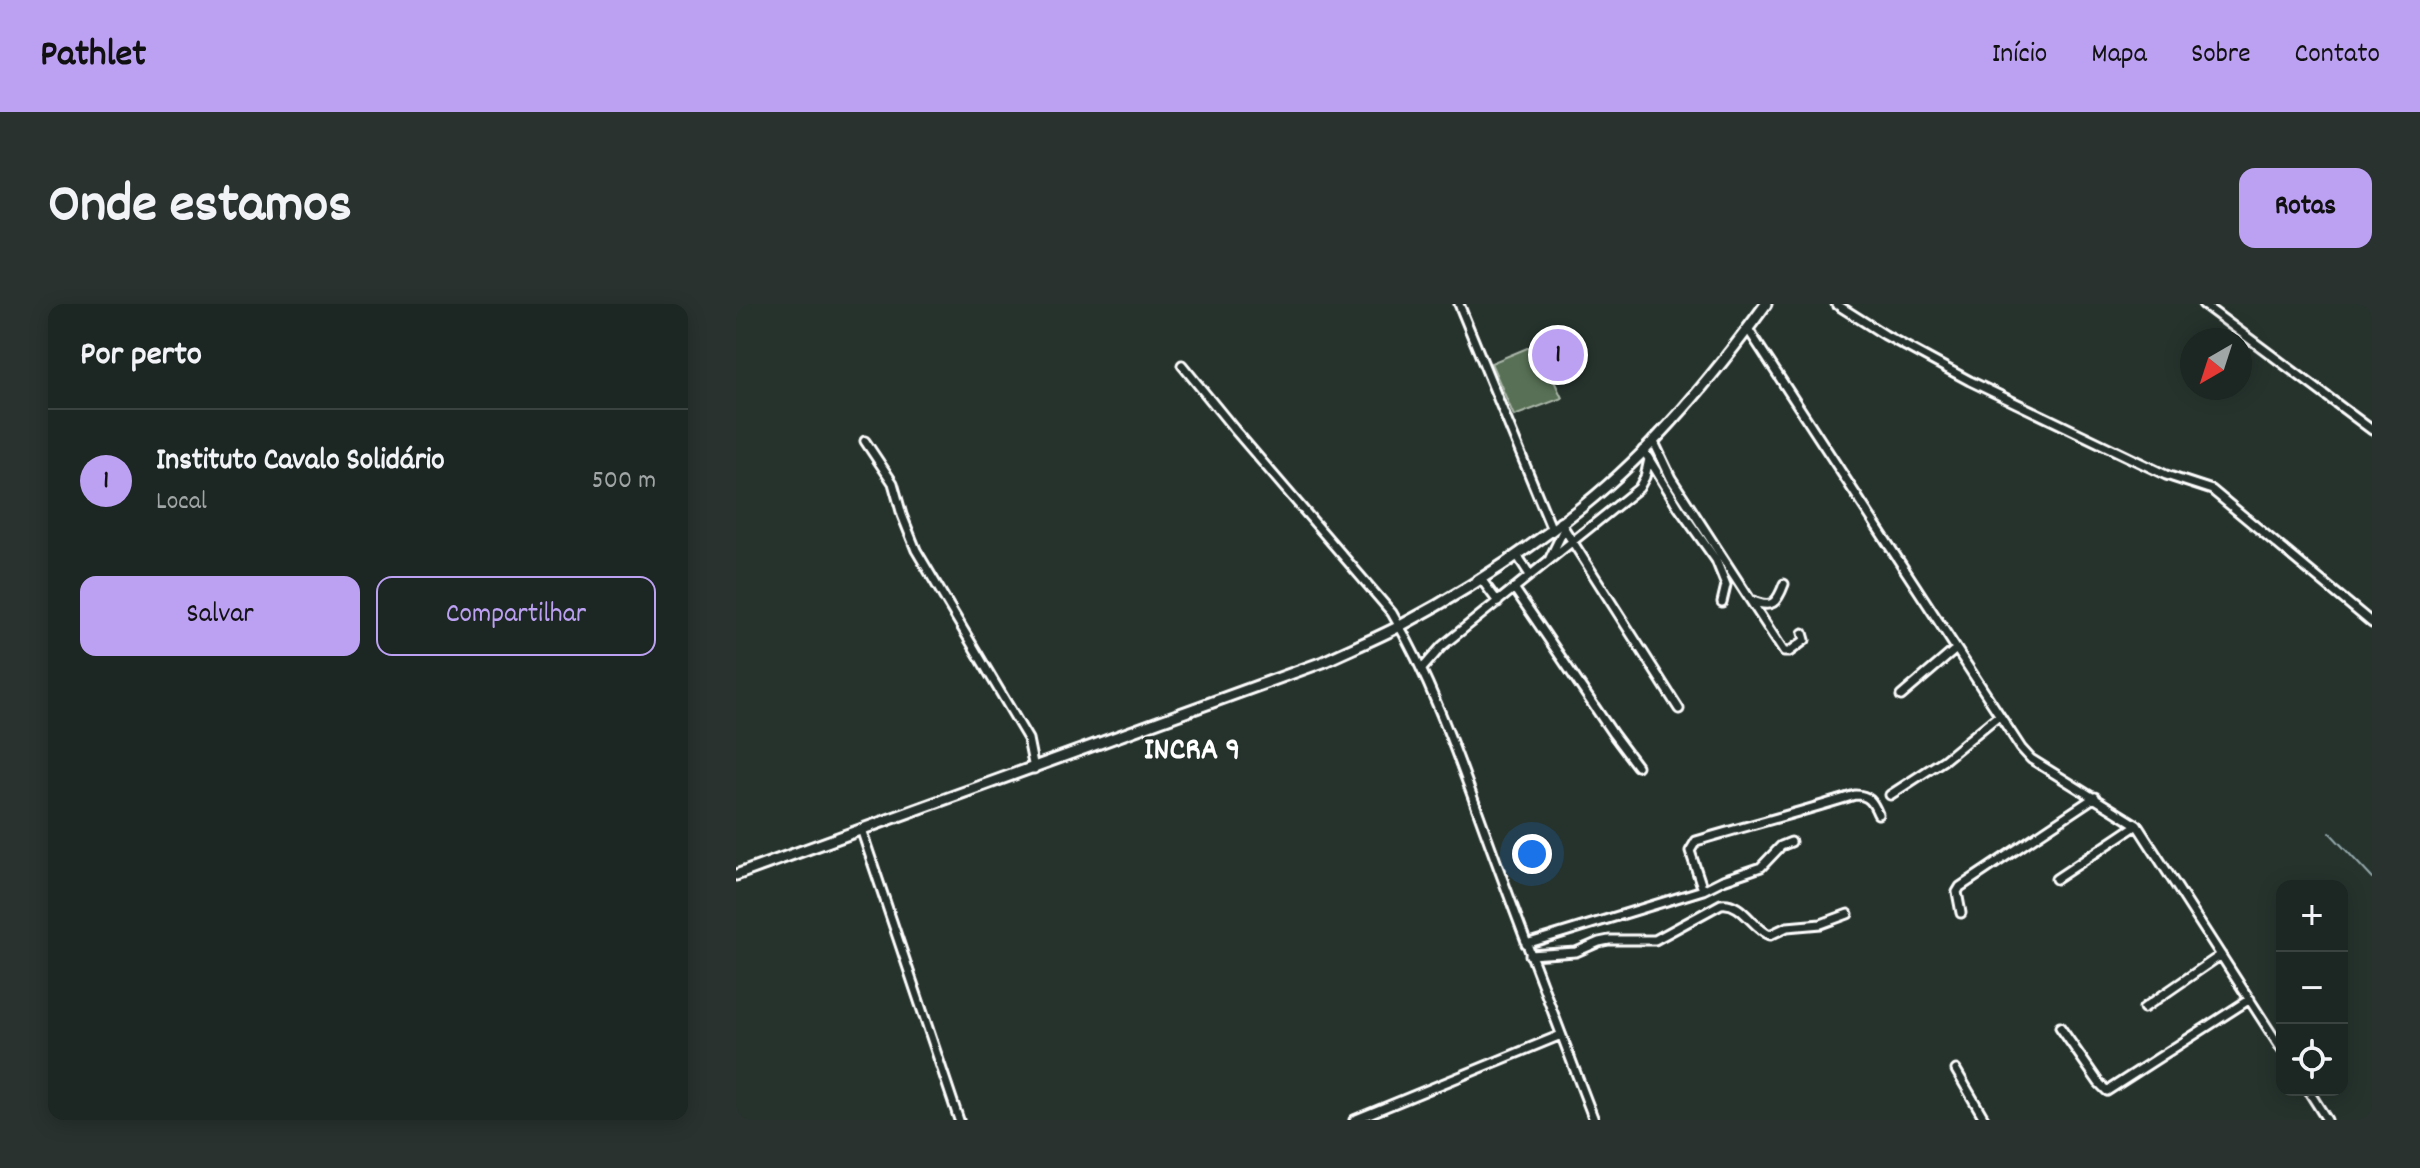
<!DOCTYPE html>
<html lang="pt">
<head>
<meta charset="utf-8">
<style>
	:root { --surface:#1c2622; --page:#29322f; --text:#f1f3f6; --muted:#a0a5a5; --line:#3a4340; --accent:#bca0f2 }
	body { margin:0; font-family:Dekko,sans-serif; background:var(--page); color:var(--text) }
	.controls { position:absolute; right:24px; bottom:24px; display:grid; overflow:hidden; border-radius:16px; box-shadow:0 4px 20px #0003 }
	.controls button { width:72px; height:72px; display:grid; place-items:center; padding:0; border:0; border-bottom:2px solid var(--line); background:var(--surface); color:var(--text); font:40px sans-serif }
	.compass { position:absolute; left:1444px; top:24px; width:72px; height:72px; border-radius:50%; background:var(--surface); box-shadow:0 4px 20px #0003; rotate:219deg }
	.you { position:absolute; left:796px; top:550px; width:28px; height:28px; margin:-20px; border:6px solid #fff; border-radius:50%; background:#1a73e8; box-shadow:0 0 0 12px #1a73e833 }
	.badge { display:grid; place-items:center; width:52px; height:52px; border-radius:50%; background:var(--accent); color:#111; font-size:26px; font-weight:700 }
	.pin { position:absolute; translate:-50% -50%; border:4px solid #fff; box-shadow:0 2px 8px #0006 }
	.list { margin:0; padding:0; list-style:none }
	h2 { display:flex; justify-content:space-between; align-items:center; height:104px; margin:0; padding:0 32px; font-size:34px }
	h2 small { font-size:26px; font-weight:400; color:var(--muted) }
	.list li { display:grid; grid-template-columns:52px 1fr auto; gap:24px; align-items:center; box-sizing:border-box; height:144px; padding:0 32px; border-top:2px solid var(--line) }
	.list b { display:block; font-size:30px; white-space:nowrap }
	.list p { margin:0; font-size:26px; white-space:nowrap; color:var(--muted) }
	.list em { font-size:26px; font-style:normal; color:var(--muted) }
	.actions { display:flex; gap:16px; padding:24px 32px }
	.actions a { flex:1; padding:18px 0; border:2px solid var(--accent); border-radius:16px; text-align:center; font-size:28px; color:var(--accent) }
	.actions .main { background:var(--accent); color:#111 }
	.icon { flex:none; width:44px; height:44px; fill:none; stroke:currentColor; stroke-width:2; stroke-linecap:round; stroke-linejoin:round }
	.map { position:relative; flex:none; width:1636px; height:816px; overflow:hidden; border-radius:16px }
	header { display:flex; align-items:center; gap:48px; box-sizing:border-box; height:112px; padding:0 40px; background:var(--accent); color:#111 }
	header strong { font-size:38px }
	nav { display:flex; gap:44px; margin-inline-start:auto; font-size:28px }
	.intro { display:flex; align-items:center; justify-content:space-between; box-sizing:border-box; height:192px; padding:0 48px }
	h1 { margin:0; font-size:56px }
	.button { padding:20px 36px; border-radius:16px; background:var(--accent); color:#111; font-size:28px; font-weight:700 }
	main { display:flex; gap:48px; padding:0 48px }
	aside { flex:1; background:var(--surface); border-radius:16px; box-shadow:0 4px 20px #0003 }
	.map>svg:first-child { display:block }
</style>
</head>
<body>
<header>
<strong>Pathlet</strong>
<nav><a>Início</a><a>Mapa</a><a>Sobre</a><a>Contato</a></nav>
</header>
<div class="intro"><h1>Onde estamos</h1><a class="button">Rotas</a></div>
<main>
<aside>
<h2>Por perto<small></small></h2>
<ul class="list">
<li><span class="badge">1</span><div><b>Instituto Cavalo Solidário</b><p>Local</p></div><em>500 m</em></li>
</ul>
<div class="actions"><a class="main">Salvar</a><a>Compartilhar</a></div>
</aside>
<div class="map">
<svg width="1636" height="816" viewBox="0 0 1636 816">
	<rect width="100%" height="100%" fill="#26332d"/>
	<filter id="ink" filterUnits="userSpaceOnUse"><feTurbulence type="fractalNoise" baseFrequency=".0125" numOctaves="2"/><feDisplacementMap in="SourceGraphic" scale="16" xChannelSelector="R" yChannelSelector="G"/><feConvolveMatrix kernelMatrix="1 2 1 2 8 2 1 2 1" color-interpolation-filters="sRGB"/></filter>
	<g filter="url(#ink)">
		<path fill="#597156" stroke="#acb8aa" stroke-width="2" d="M801 40 826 94 778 112 755 59Z"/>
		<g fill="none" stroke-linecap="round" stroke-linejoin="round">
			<path stroke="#94a8ab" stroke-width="2" d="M1594 529 1636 574"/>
			<defs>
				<path id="minor" d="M723 0 816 226
					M1100 0 1149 31 1234 77 1430 171 1476 186 1636 319
					M1467 0 1636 126
					M1012 25 1285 444 1295 455 1401 521 1546 746
					M446 61 499 126 656 309C700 384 727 468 757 549 790 639 824 727 858 816
					M917 136 935 174 1048 348H1053L1069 336 1067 329
					M129 137 157 179 166 211 180 246 292 435 298 465
					M913 155 943 204 980 256 990 281 986 298
					M824 218 943 405
					M781 251 794 271
					M814 254 828 225
					M745 275 762 298
					M778 284 877 430 901 462
					M1017 297C1036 305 1041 299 1048 280
					M686 365 706 342 903 184 909 173 913 155 907 146
					M1165 392 1220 345
					M1154 491 1208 456 1263 411
					M125 525 223 816
					M1320 575 1401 521
					M967 586 954 547 960 537C1013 521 1066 508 1119 491 1133 491 1137 498 1142 510
					M1225 609 1221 588 1224 583 1359 493
					M790 640 967 586 987 576 1025 563 1045 542 1055 538
					M794 651 840 648 863 638 873 636H919L985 600C1006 597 1016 624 1034 631L1051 623 1085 620 1112 610
					M1408 704 1485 651
					M1324 723 1363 779 1371 787 1514 695
					M1220 766 1249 816
					M1572 786 1591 816
					M618 816 825 731"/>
				<path id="major" d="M0 571 587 358C612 346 639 335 664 322 728 288 790 248 847 202 917 146 977 73 1030 0"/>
			</defs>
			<use href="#minor" stroke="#fff" stroke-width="13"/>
			<use href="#major" stroke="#fff" stroke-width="15"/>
			<use href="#minor" stroke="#26332d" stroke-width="7"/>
			<use href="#major" stroke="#26332d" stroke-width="9"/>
		</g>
	</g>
	<g text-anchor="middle" stroke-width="6" stroke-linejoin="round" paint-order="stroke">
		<g font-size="32" font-weight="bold" fill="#fff" stroke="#26332d">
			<text x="456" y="454">INCRA 9</text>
		</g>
	</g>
</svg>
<div class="controls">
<button>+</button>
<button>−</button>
<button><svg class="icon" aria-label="locate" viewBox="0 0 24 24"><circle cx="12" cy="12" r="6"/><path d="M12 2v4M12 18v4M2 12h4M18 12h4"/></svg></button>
</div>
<svg class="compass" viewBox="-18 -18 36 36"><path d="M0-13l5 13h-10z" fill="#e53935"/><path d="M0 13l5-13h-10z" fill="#a0a5a5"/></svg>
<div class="you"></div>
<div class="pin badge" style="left:822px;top:51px">1</div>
</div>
</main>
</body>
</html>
